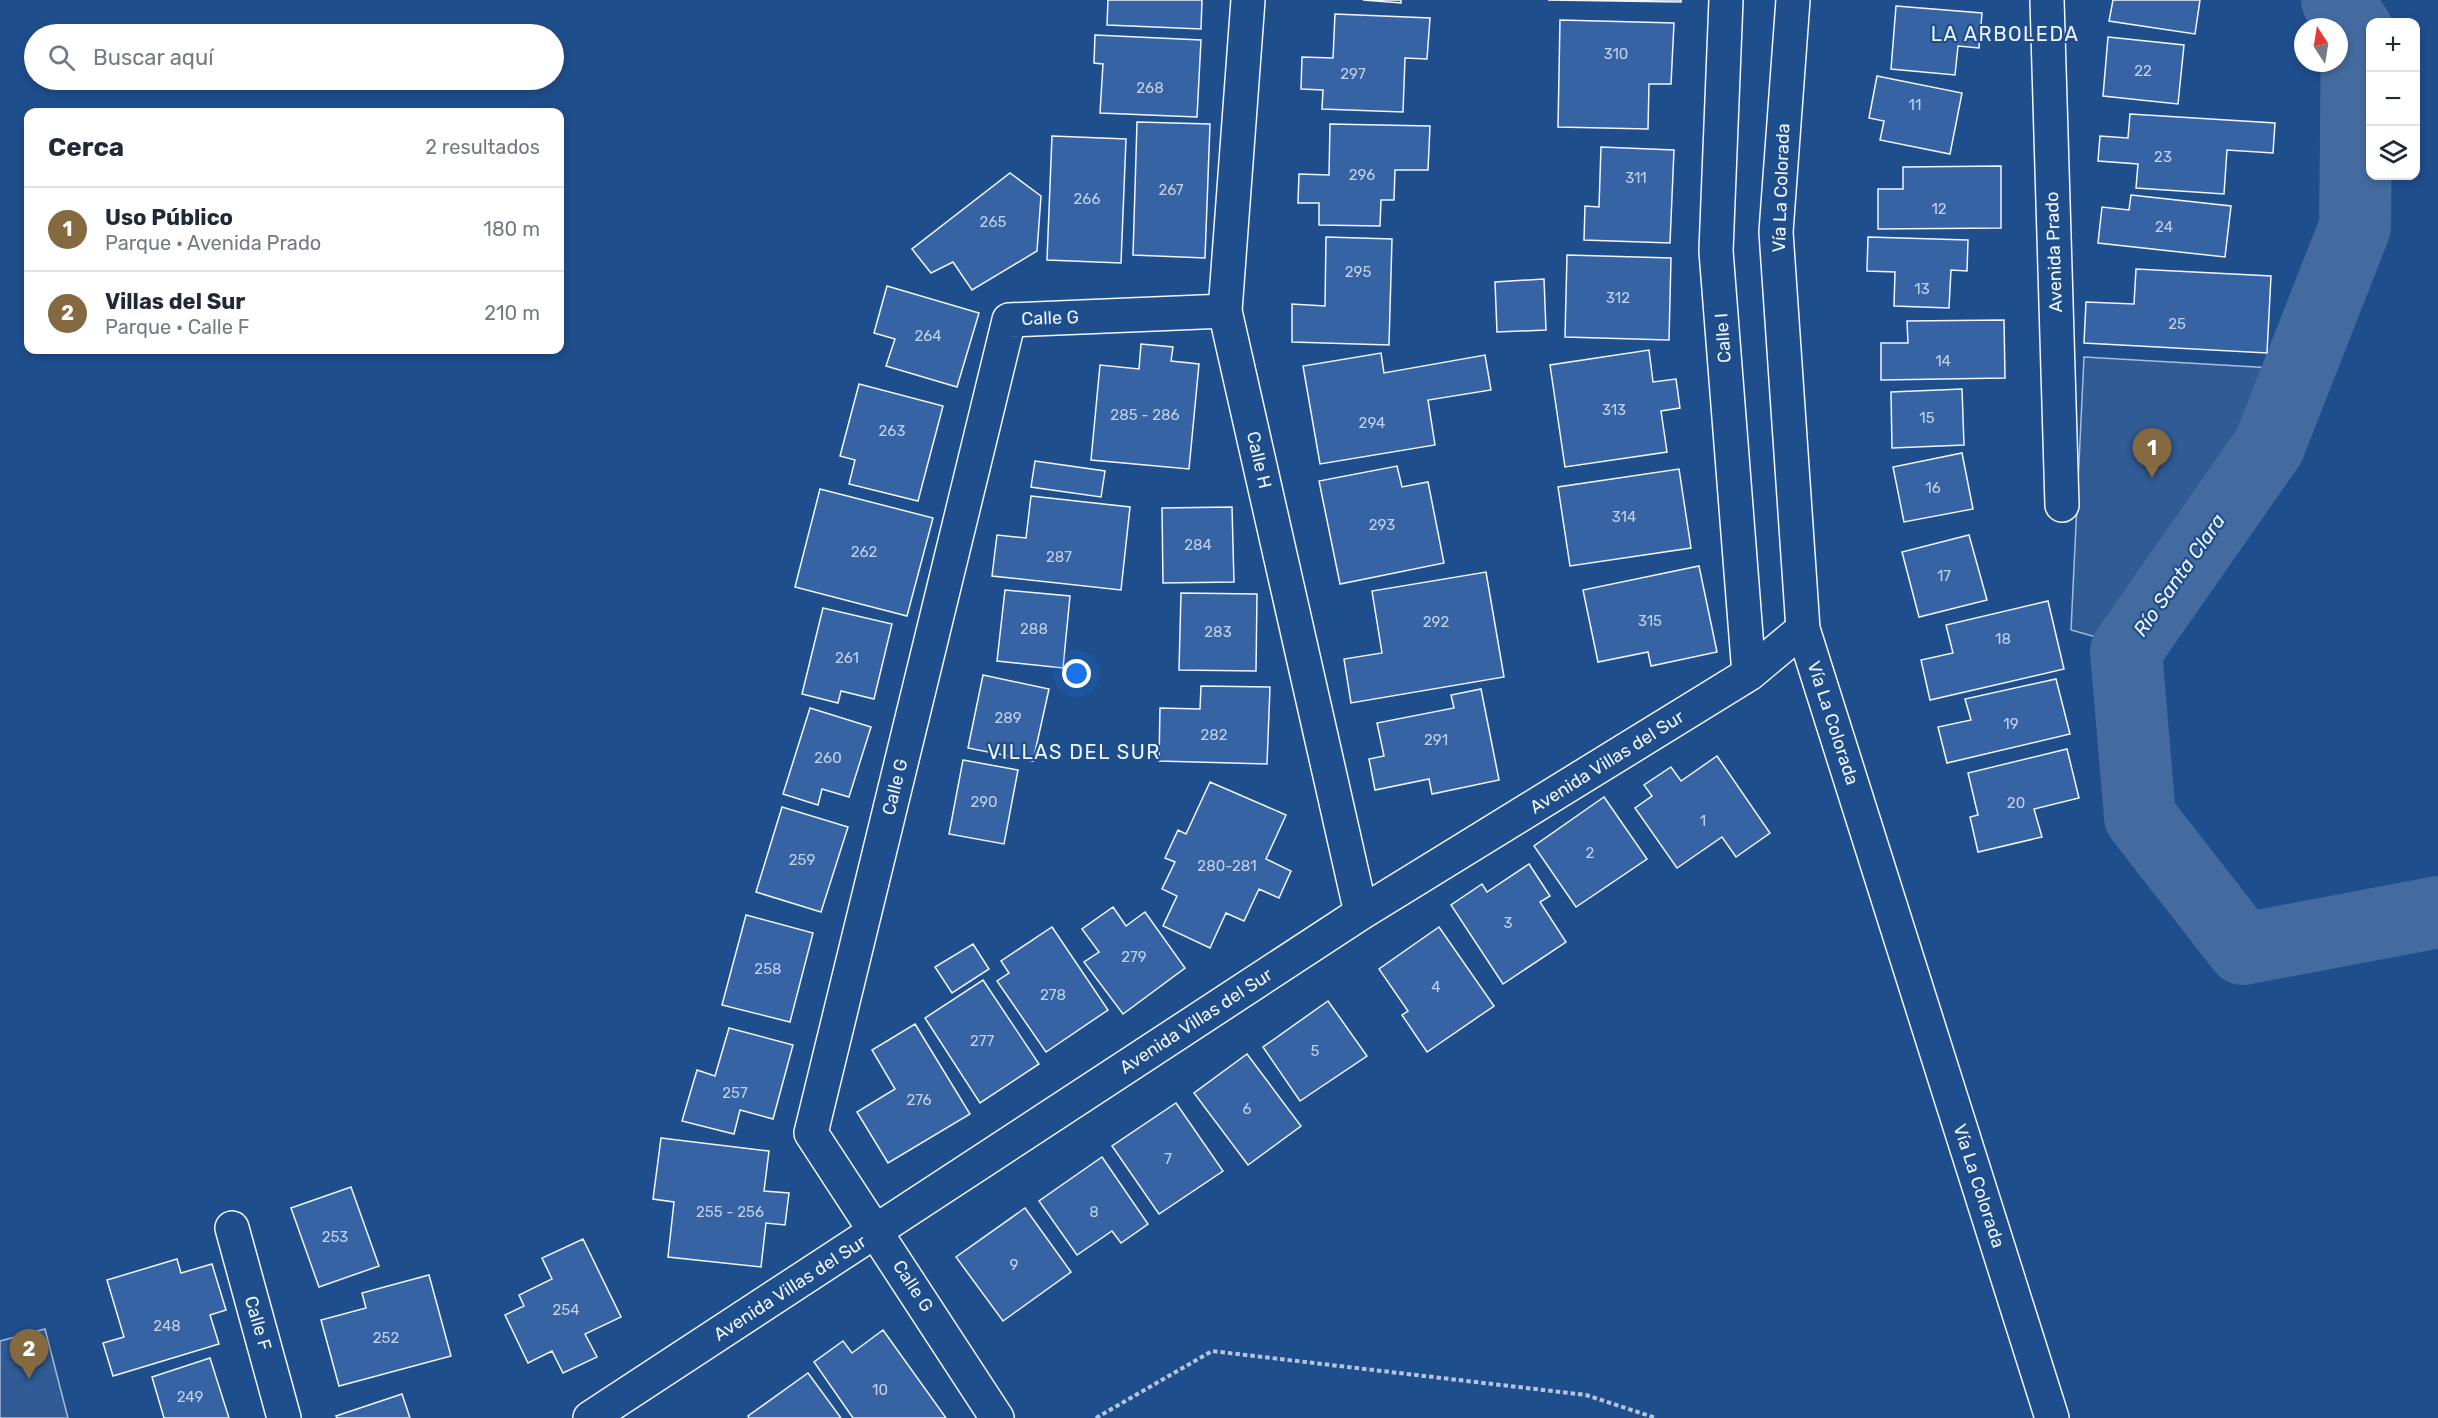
<!DOCTYPE html>
<html lang="es">
<head>
<meta charset="utf-8">
<style>
	:root { --surface:#fff; --page:#f6f6f7; --text:#1f2937; --muted:#747a83; --line:#e0e1e3; --accent:#846941 }
	body { margin:0; font-family:Rubik,sans-serif; background:var(--page); color:var(--text) }
	.controls { position:absolute; right:18px; top:18px; display:grid; overflow:hidden; border-radius:12px; box-shadow:0 3px 9px #0003 }
	.controls button { width:54px; height:54px; display:grid; place-items:center; padding:0; border:0; border-bottom:2px solid var(--line); background:var(--surface); color:var(--text); font:30px sans-serif }
	.compass { position:absolute; left:2294px; top:18px; width:54px; height:54px; border-radius:50%; background:var(--surface); box-shadow:0 3px 9px #0003; rotate:348deg }
	.you { position:absolute; left:1077px; top:674px; width:21px; height:21px; margin:-15px; border:4px solid #fff; border-radius:50%; background:#1a73e8; box-shadow:0 0 0 9px #1a73e833 }
	.badge { display:grid; place-items:center; width:39px; height:39px; border-radius:50%; background:var(--accent); color:#fff; font-size:20px; font-weight:700 }
	.pin { position:absolute; translate:-50% -50px; filter:drop-shadow(0 2px 3px #0008) }
	.pin::after { content:''; position:absolute; top:32px; width:21px; height:18px; background:inherit; clip-path:polygon(0 0,100% 0,50% 100%) }
	.list { margin:0; padding:0; list-style:none }
	h2 { display:flex; justify-content:space-between; align-items:center; height:78px; margin:0; padding:0 24px; font-size:26px }
	h2 small { font-size:20px; font-weight:400; color:var(--muted) }
	.list li { display:grid; grid-template-columns:39px 1fr auto; gap:18px; align-items:center; box-sizing:border-box; height:84px; padding:0 24px; border-top:2px solid var(--line) }
	.list b { display:block; font-size:22px; white-space:nowrap }
	.list p { margin:0; font-size:20px; white-space:nowrap; color:var(--muted) }
	.list em { font-size:20px; font-style:normal; color:var(--muted) }
	.icon { flex:none; width:33px; height:33px; fill:none; stroke:currentColor; stroke-width:2; stroke-linecap:round; stroke-linejoin:round }
	.map { position:relative; flex:none; width:2438px; height:1418px; overflow:hidden }
	.search { position:absolute; background:var(--surface); box-shadow:0 3px 9px #0003; left:24px; top:24px; width:540px; height:66px; display:flex; align-items:center; gap:15px; box-sizing:border-box; padding:0 21px; border-radius:33px; color:var(--muted); font-size:22px }
	.panel { position:absolute; background:var(--surface); box-shadow:0 3px 9px #0003; left:24px; top:108px; width:540px; height:246px; border-radius:12px }
	.map>svg:first-child { display:block }
</style>
</head>
<body>
<div class="map">
<svg width="2438" height="1418" viewBox="0 0 2438 1418">
	<rect width="100%" height="100%" fill="#1f4e8c"/>
	<path fill="#305b95" stroke="#a8bbd7" stroke-width="1.5" d="M2084 357 2273 368 2212 507 2117 643 2071 630Z
		M45 1329 68 1418H0V1341Z"/>
	<g fill="none" stroke-linecap="round" stroke-linejoin="round">
		<path stroke="#446ba0" stroke-width="72" d="M2337 0 2357 30 2355 227 2269 446 2126 651 2140 817 2243 949 2438 912"/>
	</g>
	<path fill="#3563a3" stroke="#f2f6ff" stroke-width="1.5" d="M1108 0H1202L1201 29 1107 25Z
		M1363 0H1401V3Z
		M1548 0H1681V2Z
		M2113 0H2200L2195 34 2109 21Z
		M1896 6 1982 13 1979 48 1958 46 1955 75 1891 69Z
		M1335 14 1430 18 1427 59 1405 58 1403 112 1322 109 1323 90 1301 89 1302 57 1333 58Z
		M1560 20 1674 23 1671 84H1649L1648 129 1558 127Z
		M1095 35 1201 40 1197 117 1100 113 1103 64 1094 63Z
		M2108 37 2184 45 2178 104 2103 96Z
		M1877 76 1962 93 1950 154 1880 140 1884 121 1869 118Z
		M2130 114 2275 123 2273 153 2227 150 2224 194 2136 188 2138 164 2098 161 2100 136 2128 138Z
		M1137 122 1210 124 1205 258 1133 255Z
		M1330 124 1430 126 1428 170H1395L1394 200H1381L1380 226 1319 225V203H1298L1299 174 1329 175Z
		M1052 136 1126 139 1121 263 1047 260Z
		M1601 147 1674 150 1670 243 1584 240 1585 206 1599 207Z
		M2001 166V228L1878 229V189H1903V167Z
		M1010 173 1041 196 1037 251 972 290 953 262 931 273 912 249Z
		M2131 195 2231 206 2225 257 2098 243 2102 207 2129 210Z
		M1326 237 1392 239 1389 345 1292 342V304L1325 306Z
		M1868 237 1968 240 1967 271 1951 270 1949 308 1894 306 1895 272 1867 271Z
		M1567 255 1671 258 1669 340 1565 337Z
		M2136 269 2271 276 2267 353 2084 343 2086 302 2134 304Z
		M1544 279 1546 330 1497 332 1495 282Z
		M887 286 979 313 957 387 886 366 895 339 874 333Z
		M2004 320 2005 378 1881 380V343H1908L1907 321Z
		M1141 344 1173 347 1171 361 1199 364 1189 469 1091 460 1100 365 1139 369Z
		M1649 350 1653 382 1676 379 1680 408 1661 411 1667 452 1565 467 1550 365Z
		M1381 353 1384 373 1485 355 1491 390 1428 400 1435 445 1320 464 1303 366Z
		M859 384 943 406 918 501 849 484 855 460 840 456Z
		M1962 389 1964 445 1892 448 1891 392Z
		M1962 453 1973 509 1904 522 1893 467Z
		M1035 461 1105 471 1101 497 1031 487Z
		M1397 466 1402 487 1428 482 1444 563 1340 584 1319 481Z
		M1679 469 1691 548 1570 566 1558 487Z
		M820 489 933 518 907 616 795 587Z
		M1031 496 1130 507 1121 590 992 576 997 535 1026 538Z
		M1232 507 1234 582 1163 583 1162 508Z
		M1969 535 1987 600 1919 617 1902 552Z
		M1699 566 1717 652 1651 666 1648 652 1598 662 1583 590Z
		M1486 572 1504 677 1351 703 1344 659 1382 653 1372 591Z
		M1005 590 1070 596 1063 668 997 661Z
		M1181 593 1257 594 1256 671 1179 670Z
		M2048 601 2064 669 1930 700 1921 660 1953 653 1946 625Z
		M823 608 892 624 874 699 841 691 838 703 802 694Z
		M983 675 1049 689 1033 761 968 748Z
		M2056 679 2070 734 1947 763 1938 727 1971 720 1965 699Z
		M1201 686 1270 687 1267 764 1159 761 1160 708 1200 709Z
		M1481 689 1499 780 1432 794 1429 779 1375 790 1369 759 1384 756 1377 723 1454 708 1451 695Z
		M810 708 871 727 849 797 822 789 818 805 783 794Z
		M2067 749 2079 798 2034 809 2042 837 1978 852 1970 817 1978 815 1968 773Z
		M1717 756 1770 833 1736 857 1722 837 1677 868 1635 808 1652 796 1644 785 1671 767 1681 781Z
		M963 760 1018 770 1004 844 949 834Z
		M1210 782 1286 815 1266 859 1291 871 1279 898 1259 889 1244 921 1226 913 1210 948 1163 926 1177 896 1162 889 1175 862 1165 858 1178 830 1186 834Z
		M1604 797 1647 859 1576 907 1534 846Z
		M782 807 848 827 821 912 756 892Z
		M1529 864 1550 896 1540 902 1566 942 1503 984 1451 905 1482 884 1487 892Z
		M1113 907 1126 926 1145 912 1185 968 1123 1014 1084 962 1099 952 1082 929Z
		M746 915 813 933 790 1022 722 1005Z
		M1052 927 1108 1010 1046 1052 997 981 1009 973 1001 961Z
		M1439 927 1494 1006 1427 1052 1402 1015 1408 1011 1379 969Z
		M973 944 989 969 952 993 935 967Z
		M983 980 1039 1064 980 1103 925 1018Z
		M1328 1001 1367 1056 1300 1101 1263 1047Z
		M915 1024 970 1114 888 1163 857 1112 895 1089 872 1050Z
		M729 1028 793 1045 773 1119 740 1110 734 1134 682 1121 697 1070 715 1076Z
		M1247 1054 1301 1126 1248 1165 1194 1093Z
		M1176 1103 1223 1171 1159 1214 1112 1146Z
		M661 1138 769 1151 764 1191 789 1193 785 1225 766 1223 761 1267 668 1257 674 1202 653 1199Z
		M1102 1157 1148 1224 1121 1243 1112 1231 1077 1255 1039 1201Z
		M351 1187 379 1266 319 1287 291 1208Z
		M1025 1208 1071 1272 1003 1321 956 1257Z
		M583 1239 621 1317 585 1334 597 1357 563 1373 552 1351 528 1363 505 1315 524 1306 519 1295 552 1279 542 1258Z
		M177 1259 181 1273 212 1264 226 1310 210 1315 219 1344 113 1376 103 1343 124 1337 107 1280Z
		M429 1275 451 1356 339 1386 321 1320 366 1308 362 1293Z
		M883 1330 946 1418H853L814 1362 843 1341 852 1353Z
		M210 1358 229 1418H164L152 1377Z
		M808 1373 841 1418H749L748 1416Z
		M402 1394 410 1418H337L336 1416Z"/>
	<g fill="none" stroke-linecap="round" stroke-linejoin="round">
		<defs>
			<path id="minor" d="M1248 0 1225 311 1361 913
				M1726 0 1716 251 1749 674
				M2047 0 2062 505
				M232 1228 284 1418
				M590 1418 1361 913 1749 674 1803 629
				M997 1418 811 1133 1009 320 1225 311"/>
			<path id="secondary" d="M1793 0 1776 232 1803 629 2052 1418"/>
		</defs>
		<use href="#minor" stroke="#f2f6ff" stroke-width="36"/>
		<use href="#secondary" stroke="#f2f6ff" stroke-width="36"/>
		<path stroke="#b3c4dc" stroke-width="4" stroke-dasharray="4.5 3" stroke-linecap="butt" d="M1096 1418 1212 1351 1586 1395 1656 1418"/>
		<use href="#minor" stroke="#1f4e8c" stroke-width="33"/>
		<use href="#secondary" stroke="#1f4e8c" stroke-width="33"/>
	</g>
	<g text-anchor="middle" stroke-width="4.5" stroke-linejoin="round" paint-order="stroke">
		<g font-size="15" fill="#c3d1e8">
			<text x="1616" y="59">310</text>
			<text x="2143" y="76">22</text>
			<text x="1353" y="79">297</text>
			<text x="1150" y="93">268</text>
			<text x="1915" y="110">11</text>
			<text x="2163" y="162">23</text>
			<text x="1362" y="180">296</text>
			<text x="1636" y="183">311</text>
			<text x="1171" y="195">267</text>
			<text x="1087" y="204">266</text>
			<text x="1939" y="214">12</text>
			<text x="993" y="227">265</text>
			<text x="2164" y="232">24</text>
			<text x="1358" y="277">295</text>
			<text x="1922" y="294">13</text>
			<text x="1618" y="303">312</text>
			<text x="2177" y="329">25</text>
			<text x="928" y="341">264</text>
			<text x="1943" y="366">14</text>
			<text x="1614" y="415">313</text>
			<text x="1145" y="420">285 - 286</text>
			<text x="1927" y="423">15</text>
			<text x="1372" y="428">294</text>
			<text x="892" y="436">263</text>
			<text x="1933" y="493">16</text>
			<text x="1624" y="522">314</text>
			<text x="1382" y="530">293</text>
			<text x="1198" y="550">284</text>
			<text x="864" y="557">262</text>
			<text x="1059" y="562">287</text>
			<text x="1944" y="581">17</text>
			<text x="1650" y="626">315</text>
			<text x="1436" y="627">292</text>
			<text x="1034" y="634">288</text>
			<text x="1218" y="637">283</text>
			<text x="2003" y="644">18</text>
			<text x="847" y="663">261</text>
			<text x="1008" y="723">289</text>
			<text x="2011" y="729">19</text>
			<text x="1214" y="740">282</text>
			<text x="1436" y="745">291</text>
			<text x="828" y="763">260</text>
			<text x="984" y="807">290</text>
			<text x="2016" y="808">20</text>
			<text x="1703" y="826">1</text>
			<text x="1590" y="858">2</text>
			<text x="802" y="865">259</text>
			<text x="1227" y="871">280-281</text>
			<text x="1508" y="928">3</text>
			<text x="1134" y="962">279</text>
			<text x="768" y="974">258</text>
			<text x="1436" y="992">4</text>
			<text x="1053" y="1000">278</text>
			<text x="982" y="1046">277</text>
			<text x="1315" y="1056">5</text>
			<text x="735" y="1098">257</text>
			<text x="919" y="1105">276</text>
			<text x="1247" y="1114">6</text>
			<text x="1168" y="1164">7</text>
			<text x="730" y="1217">255 - 256</text>
			<text x="1094" y="1217">8</text>
			<text x="335" y="1242">253</text>
			<text x="1014" y="1270">9</text>
			<text x="566" y="1315">254</text>
			<text x="167" y="1331">248</text>
			<text x="386" y="1343">252</text>
			<text x="880" y="1395">10</text>
			<text x="190" y="1402">249</text>
		</g>
		<g font-size="18" fill="#f2f6ff" stroke="#1f4e8c">
			<text transform="translate(1781 188) rotate(-88)" y="6">Vía La Colorada</text>
			<text transform="translate(2054 252) rotate(-92)" y="6">Avenida Prado</text>
			<text transform="translate(1050 318) rotate(-2)" y="6">Calle G</text>
			<text transform="translate(1723 338) rotate(-94)" y="6">Calle I</text>
			<text transform="translate(1259 460) rotate(77)" y="6">Calle H</text>
			<text transform="translate(1833 723) rotate(72)" y="6">Vía La Colorada</text>
			<text transform="translate(1607 762) rotate(-32)" y="6">Avenida Villas del Sur</text>
			<text transform="translate(895 787) rotate(-76)" y="6">Calle G</text>
			<text transform="translate(1196 1021) rotate(-33)" y="6">Avenida Villas del Sur</text>
			<text transform="translate(1979 1186) rotate(72)" y="6">Vía La Colorada</text>
			<text transform="translate(913 1286) rotate(57)" y="6">Calle G</text>
			<text transform="translate(790 1288) rotate(-33)" y="6">Avenida Villas del Sur</text>
			<text transform="translate(258 1323) rotate(74)" y="6">Calle F</text>
		</g>
		<g font-size="20" letter-spacing="1.5" fill="#f2f6ff" stroke="#1f4e8c">
			<text x="2005" y="41">LA ARBOLEDA</text>
			<text x="1074" y="759">VILLAS DEL SUR</text>
		</g>
		<g font-size="20" font-style="italic" fill="#f2f6ff" stroke="#1f4e8c">
			<text transform="translate(2179 575) rotate(-55)" y="7">Río Santa Clara</text>
		</g>
	</g>
</svg>
<div class="controls">
<button>+</button>
<button>−</button>
<button><svg class="icon" aria-label="layers" viewBox="0 0 24 24"><path d="M12 4l9 5-9 5-9-5zM3 14l9 5 9-5"/></svg></button>
</div>
<svg class="compass" viewBox="-18 -18 36 36"><path d="M0-13l5 13h-10z" fill="#e53935"/><path d="M0 13l5-13h-10z" fill="#747a83"/></svg>
<div class="you"></div>
<div class="pin badge" style="left:2152px;top:478px">1</div>
<div class="pin badge" style="left:29px;top:1379px">2</div>
<div class="search"><svg class="icon" aria-label="search" viewBox="0 0 24 24"><circle cx="10" cy="10" r="6"/><path d="M15 15l6 6"/></svg>Buscar aquí</div>
<section class="panel">
<h2>Cerca<small>2 resultados</small></h2>
<ul class="list">
<li><span class="badge">1</span><div><b>Uso Público</b><p>Parque · Avenida Prado</p></div><em>180 m</em></li>
<li><span class="badge">2</span><div><b>Villas del Sur</b><p>Parque · Calle F</p></div><em>210 m</em></li>
</ul>
</section>
</div>
</body>
</html>
